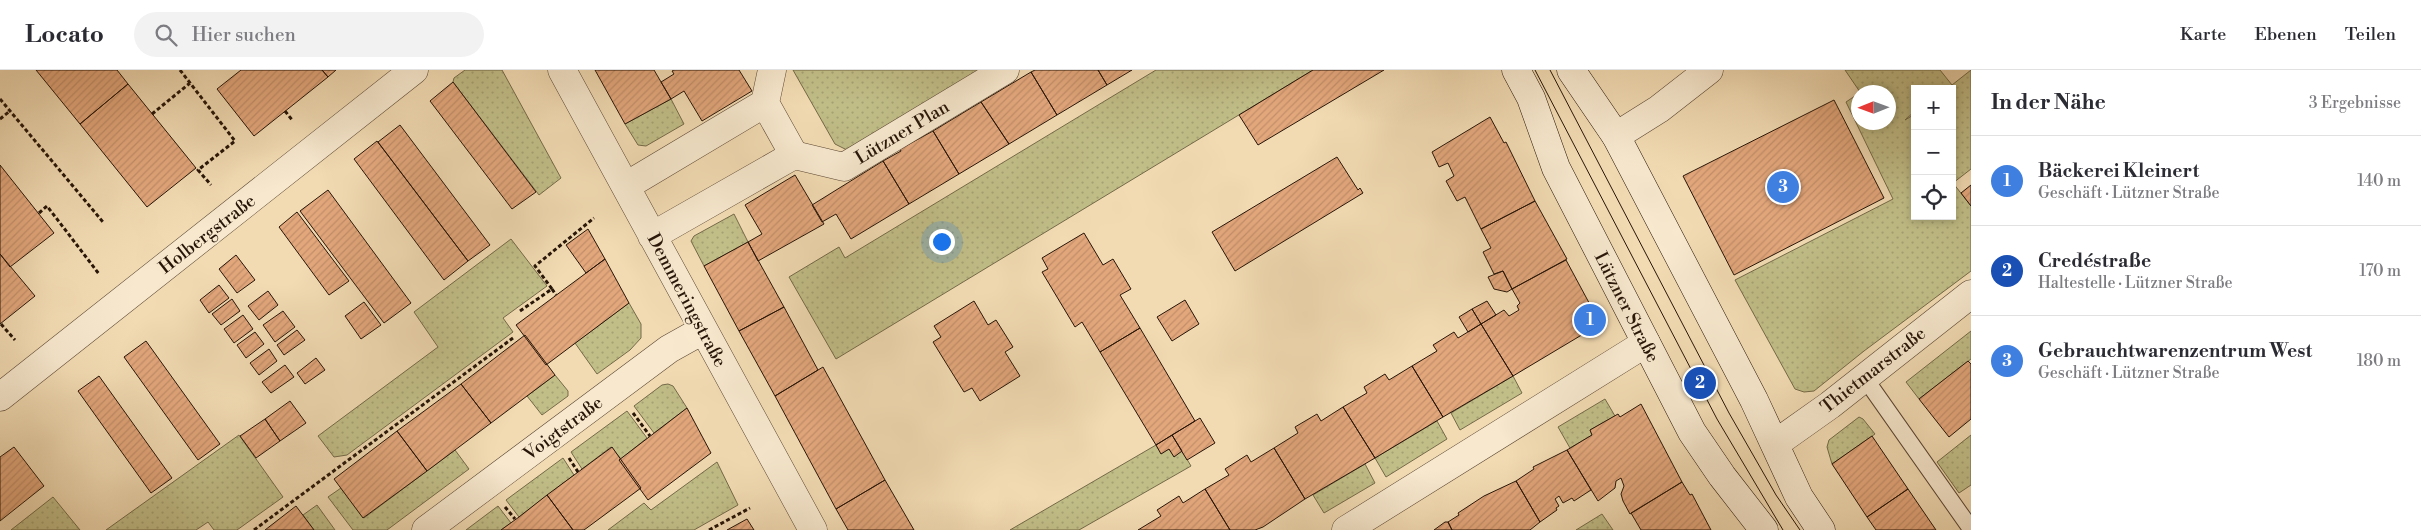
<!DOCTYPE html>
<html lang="de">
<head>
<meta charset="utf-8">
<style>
	:root { --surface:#fff; --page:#f2f2f3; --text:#2b2b33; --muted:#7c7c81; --line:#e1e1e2; --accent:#8f2418 }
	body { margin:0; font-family:"Libre Bodoni",serif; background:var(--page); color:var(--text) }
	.controls { position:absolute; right:15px; top:15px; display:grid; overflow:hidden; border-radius:0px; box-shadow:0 2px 8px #0003 }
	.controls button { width:45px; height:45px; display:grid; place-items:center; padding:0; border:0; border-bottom:1px solid var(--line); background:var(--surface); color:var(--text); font:25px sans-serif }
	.compass { position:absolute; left:1851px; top:15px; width:45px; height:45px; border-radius:50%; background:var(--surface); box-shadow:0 2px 8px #0003; rotate:269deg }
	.you { position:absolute; left:941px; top:171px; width:18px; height:18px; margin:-12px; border:4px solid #fff; border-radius:50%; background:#1a73e8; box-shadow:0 0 0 8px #1a73e833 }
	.badge { display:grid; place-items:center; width:32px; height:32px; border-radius:50%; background:var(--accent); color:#fff; font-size:16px; font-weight:700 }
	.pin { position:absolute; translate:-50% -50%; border:2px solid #fff; box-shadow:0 1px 5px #0006 }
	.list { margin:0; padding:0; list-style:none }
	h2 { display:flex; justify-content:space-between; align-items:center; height:65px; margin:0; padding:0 20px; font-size:21px }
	h2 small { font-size:16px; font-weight:400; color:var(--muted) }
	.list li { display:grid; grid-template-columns:32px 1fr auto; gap:15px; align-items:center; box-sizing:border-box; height:90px; padding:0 20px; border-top:1px solid var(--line) }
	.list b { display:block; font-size:19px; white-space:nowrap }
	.list p { margin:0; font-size:16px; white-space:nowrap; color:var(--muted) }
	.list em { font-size:16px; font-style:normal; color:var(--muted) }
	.icon { flex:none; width:28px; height:28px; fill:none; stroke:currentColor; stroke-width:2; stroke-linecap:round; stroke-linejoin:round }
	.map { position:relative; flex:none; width:1971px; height:460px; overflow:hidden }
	header { display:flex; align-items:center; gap:30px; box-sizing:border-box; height:70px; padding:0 25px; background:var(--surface); border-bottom:1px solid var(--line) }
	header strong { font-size:24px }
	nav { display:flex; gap:28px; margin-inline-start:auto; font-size:18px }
	.search { width:350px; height:45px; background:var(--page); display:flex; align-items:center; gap:12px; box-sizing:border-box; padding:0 18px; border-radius:28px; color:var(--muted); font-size:19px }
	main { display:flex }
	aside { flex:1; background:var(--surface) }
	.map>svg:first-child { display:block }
</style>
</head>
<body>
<header>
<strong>Locato</strong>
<div class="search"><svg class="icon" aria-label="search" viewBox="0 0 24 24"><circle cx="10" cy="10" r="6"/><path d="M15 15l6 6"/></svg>Hier suchen</div>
<nav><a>Karte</a><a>Ebenen</a><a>Teilen</a></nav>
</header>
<main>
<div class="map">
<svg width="1971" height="460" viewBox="0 0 1971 460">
	<defs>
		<pattern id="grass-dots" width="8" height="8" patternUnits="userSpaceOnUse" patternTransform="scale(1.25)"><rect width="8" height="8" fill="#c1be88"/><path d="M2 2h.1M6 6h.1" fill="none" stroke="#a6a274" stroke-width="1.8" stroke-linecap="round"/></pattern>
		<pattern id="building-hatch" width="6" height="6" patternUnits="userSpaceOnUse" patternTransform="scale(1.25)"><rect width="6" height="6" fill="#e3a77c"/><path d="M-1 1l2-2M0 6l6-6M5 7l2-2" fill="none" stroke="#c38f6a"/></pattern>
	</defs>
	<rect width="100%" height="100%" fill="#f2dbb3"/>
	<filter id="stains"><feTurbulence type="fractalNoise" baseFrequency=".004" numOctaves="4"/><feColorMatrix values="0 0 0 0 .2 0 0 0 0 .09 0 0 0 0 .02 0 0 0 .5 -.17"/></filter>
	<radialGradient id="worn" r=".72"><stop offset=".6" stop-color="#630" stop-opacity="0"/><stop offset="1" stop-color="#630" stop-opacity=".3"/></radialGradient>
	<path fill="url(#grass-dots)" stroke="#746a48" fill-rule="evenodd" d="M465 0H502L561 108 539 125 453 12 454 8Z
		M793 0H979L847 80 835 74Z
		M1156 0H1313L836 289 789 207 839 177 845 188Z
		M1845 0H1940L1952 15 1971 0V99L1953 113 1971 136V201L1864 281 1814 321 1804 322 1795 319 1735 210 1893 129 1846 32 1858 24V52H1888V22H1860ZM1915 19H1952V146H1915V44L1905 50 1915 41Z
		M671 29 684 54 646 76 638 75 625 54Z
		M734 144 748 172 704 196 691 171 694 166Z
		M511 169 547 216 503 248 513 262 347 385 334 387 318 366 438 277 414 242Z
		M629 233 641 254V268L630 280 597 304 575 273Z
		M1971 261V289L1919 329 1906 312Z
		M555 305 568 321V326L542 345 527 326Z
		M1513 306 1522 323 1460 360 1451 343Z
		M668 314 673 316 687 338 654 363 634 336 662 315Z
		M1605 329 1615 346 1590 360 1592 365 1570 378 1558 357Z
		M627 341 647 368 621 389 611 377 582 399 571 382Z
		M1859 347 1863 349 1875 364 1832 394 1827 377 1829 370Z
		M1437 351 1447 369 1386 407 1375 388Z
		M239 365 283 427 237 460H214L208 452 196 460H106Z
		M1971 365V415L1959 423 1937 392Z
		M1156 375 1161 383 1169 379 1174 386 1182 381 1191 396 1079 460H1010Z
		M455 380 469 399 387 460H353L328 427 341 418 364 448Z
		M563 388 574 405 519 447 506 430Z
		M717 392 738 435 694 460H608L644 433 651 440Z
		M1365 394 1375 413 1324 443 1313 425Z
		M53 427 80 460H11Z
		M317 435 335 460H314L303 445Z
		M498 436 511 453 501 460H466Z
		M1602 444 1613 460H1576Z"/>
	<path fill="url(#building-hatch)" stroke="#271508" d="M36 0H117L128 14 80 54Z
		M241 0H322L328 7 254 66 217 19Z
		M322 0H336L328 7Z
		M595 0H654L671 29 625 54Z
		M674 0H739L752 21 702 51 684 21 671 29 661 12 674 4 672 1Z
		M1035 0H1098L1107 15 1057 45 1031 2Z
		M1098 0H1132L1107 15Z
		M1313 0H1384L1258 75 1239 45Z
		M1031 2 1057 45 1009 74 981 32Z
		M453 12 536 122 512 139 430 31Z
		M128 14 196 98 147 137 80 54Z
		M1834 30 1884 128 1734 205 1683 106Z
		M981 32 1009 74 959 104 933 61Z
		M1490 47 1504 73 1506 72 1535 131 1481 159 1465 127 1457 131 1446 111 1454 106 1448 93 1439 97 1432 82Z
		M400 55 490 175 468 191 378 72Z
		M933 61 959 104 909 134 883 91 901 81 900 79Z
		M377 71 468 191 444 210 354 89Z
		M1337 87 1358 120 1360 118 1363 123 1235 201 1212 162Z
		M883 91 909 134 851 169 836 144 822 152 812 135Z
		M0 95 54 163 10 197 0 184Z
		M795 105 824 154 758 191 748 172 762 164 745 135Z
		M1971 115V136L1961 123Z
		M328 120 411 233 384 253 300 141Z
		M1535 131 1567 189 1512 219 1503 201 1494 204 1483 182 1491 178 1481 159Z
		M297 142 349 211 329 225 279 157Z
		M588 159 605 189 586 203 566 175Z
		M1084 163 1103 195 1113 189 1131 219 1120 225 1140 258 1100 282 1082 252 1075 257 1042 202 1048 199 1042 188Z
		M748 172 784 237 739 261 704 196Z
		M0 184 35 226 0 254Z
		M236 185 255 210 237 223 219 199Z
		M605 189 629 233 546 295 516 255Z
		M1566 190 1594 242 1590 260 1513 306 1481 254 1504 240 1509 246 1519 240 1517 236 1520 233 1512 219Z
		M1503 201 1512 219 1507 222 1494 219 1488 207Z
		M219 215 229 228 209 243 200 230Z
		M268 221 278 235 259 250 248 236Z
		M232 229 240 241 221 255 212 244Z
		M1185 230 1199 254 1172 271 1157 247Z
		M974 231 988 255 996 250 1013 277 1005 282 1020 306 980 331 972 318 964 322 933 272 941 267 934 256Z
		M1487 231 1496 245 1481 254 1472 239Z
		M364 232 381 255 361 269 345 246Z
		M784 237 818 300 775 326 739 261Z
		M1472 239 1481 254 1468 262 1459 247Z
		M283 241 295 257 275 272 263 255Z
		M243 245 253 259 234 273 224 259Z
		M1481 254 1513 306 1443 347 1412 296 1437 281 1433 275 1454 262 1458 268Z
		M1140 258 1195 351 1156 375 1100 282Z
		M297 260 305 270 284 285 277 275Z
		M255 262 264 274 246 288 237 275Z
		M525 265 555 305 491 353 461 314Z
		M146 271 220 374 198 390 124 287Z
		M269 279 277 291 259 305 250 293Z
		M316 288 325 300 305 314 297 303Z
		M1968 291 1971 294V349L1949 367 1919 329Z
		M285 295 294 307 271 323 262 312Z
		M1412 296 1443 347 1375 388 1343 337 1367 323 1364 317 1385 304 1389 310Z
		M823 297 885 410 836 439 775 326Z
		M99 306 172 408 151 423 78 321Z
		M461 314 491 353 427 401 397 361Z
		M290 331 306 353 280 371 265 349Z
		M1641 334 1682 412 1630 444 1623 431 1621 424 1624 416 1621 408 1616 411 1615 418 1598 431 1567 380 1592 365 1590 360 1618 344 1620 347Z
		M1343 337 1375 388 1305 429 1274 378 1298 363 1295 357 1317 344 1321 351Z
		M687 338 711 383 648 430 619 390Z
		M1200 348 1215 373 1187 390 1172 365Z
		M265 349 280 371 256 388 240 366Z
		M397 361 427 401 363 448 334 409Z
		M1172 365 1182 381 1174 387 1169 379 1161 384 1156 375Z
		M1872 366 1908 419 1867 447 1832 394Z
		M14 377 44 416 0 451V387Z
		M612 377 641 418 584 460H573L547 425Z
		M1274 378 1305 429 1263 457 1255 460H1230L1205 419 1229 405 1225 399 1247 385 1251 392Z
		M1567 380 1591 420 1574 431 1572 428 1563 433 1559 426 1555 429 1559 436 1556 438 1557 440 1540 452 1516 411 1534 399 1533 397Z
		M885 410 914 460H848L836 439Z
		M1516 411 1540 452 1530 460H1452L1448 452 1459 445 1458 443 1484 426Z
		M1682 412 1690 425 1692 424 1711 460H1641L1631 443Z
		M1205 419 1230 460H1138L1161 446 1157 440 1179 426 1183 433Z
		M1908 419 1936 460H1876L1867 447Z
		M547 425 573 460H501L519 447Z
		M296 436 314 460H265Z
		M747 449 754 460H727Z
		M1445 452H1448L1452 460H1434Z"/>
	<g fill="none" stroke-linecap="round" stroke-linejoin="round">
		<defs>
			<path id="service" d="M1864 307 1971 459"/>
			<path id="minor" d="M562 0 813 460
				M772 0 765 33 794 85
				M1616 66 1659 39 1709 0
				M626 116 765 33
				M652 166 794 85 844 97 1005 0
				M0 327 414 0
				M1775 374 1830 335 1971 224
				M426 460 669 279 703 260
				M1346 460 1646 273"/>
			<path id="secondary" d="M1516 0 1531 28 1556 98 1692 362 1722 406 1764 460
				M1571 0 1616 66 1754 330 1799 427 1821 460"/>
		</defs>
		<use href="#service" stroke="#5a4633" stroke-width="18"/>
		<use href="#minor" stroke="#5a4633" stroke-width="29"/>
		<use href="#secondary" stroke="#271508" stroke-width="29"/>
		<path stroke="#271508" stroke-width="3" stroke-dasharray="4 2.5" stroke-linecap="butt" d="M180 0 235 71 198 100 211 115
			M0 29 103 152
			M285 41 293 51
			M152 44 190 13
			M0 49 10 41
			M39 143 47 136 99 204
			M552 219 556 225
			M520 241 552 219 535 196 594 148
			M1 254 15 270
			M633 343 650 366
			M569 388 578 402
			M505 437 515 449
			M254 460 513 268
			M709 460 750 438"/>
		<use href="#service" stroke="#f7e8ce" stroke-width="16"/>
		<use href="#minor" stroke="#f7e8ce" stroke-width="28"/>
		<use href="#secondary" stroke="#f7e8ce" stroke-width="28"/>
		<path stroke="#271508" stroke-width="1" d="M1535 0 1717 349 1783 460
			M1550 0 1729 343 1776 425 1800 460"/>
	</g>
	<g text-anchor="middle" stroke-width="4" stroke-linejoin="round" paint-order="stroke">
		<g font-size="18" fill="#271508" stroke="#f7e8ce">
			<text transform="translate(902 62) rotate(-31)" y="6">Lützner Plan</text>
			<text transform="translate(207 164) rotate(-38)" y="6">Holbergstraße</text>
			<text transform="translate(687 230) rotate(62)" y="6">Demmeringstraße</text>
			<text transform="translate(1627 237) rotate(63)" y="6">Lützner Straße</text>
			<text transform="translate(1873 300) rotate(-38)" y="6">Thietmarstraße</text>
			<text transform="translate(563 358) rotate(-37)" y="6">Voigtstraße</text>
		</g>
	</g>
	<rect width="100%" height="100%" filter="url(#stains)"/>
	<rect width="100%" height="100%" fill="url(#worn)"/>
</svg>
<div class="controls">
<button>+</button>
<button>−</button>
<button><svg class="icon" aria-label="locate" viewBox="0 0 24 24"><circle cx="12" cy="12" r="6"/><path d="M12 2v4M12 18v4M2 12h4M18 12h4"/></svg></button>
</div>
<svg class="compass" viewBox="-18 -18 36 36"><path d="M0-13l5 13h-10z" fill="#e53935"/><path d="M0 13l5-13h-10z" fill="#7c7c81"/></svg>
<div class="you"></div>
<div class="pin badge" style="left:1590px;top:250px;background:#3f7fe0">1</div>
<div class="pin badge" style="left:1700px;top:313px;background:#1a4fb4">2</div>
<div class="pin badge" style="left:1783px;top:117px;background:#3f7fe0">3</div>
</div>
<aside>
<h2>In der Nähe<small>3 Ergebnisse</small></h2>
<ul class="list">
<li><span class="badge" style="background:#3f7fe0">1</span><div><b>Bäckerei Kleinert</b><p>Geschäft · Lützner Straße</p></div><em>140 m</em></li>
<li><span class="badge" style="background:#1a4fb4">2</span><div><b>Credéstraße</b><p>Haltestelle · Lützner Straße</p></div><em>170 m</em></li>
<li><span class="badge" style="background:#3f7fe0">3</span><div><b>Gebrauchtwarenzentrum West</b><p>Geschäft · Lützner Straße</p></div><em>180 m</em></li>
</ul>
</aside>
</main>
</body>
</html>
